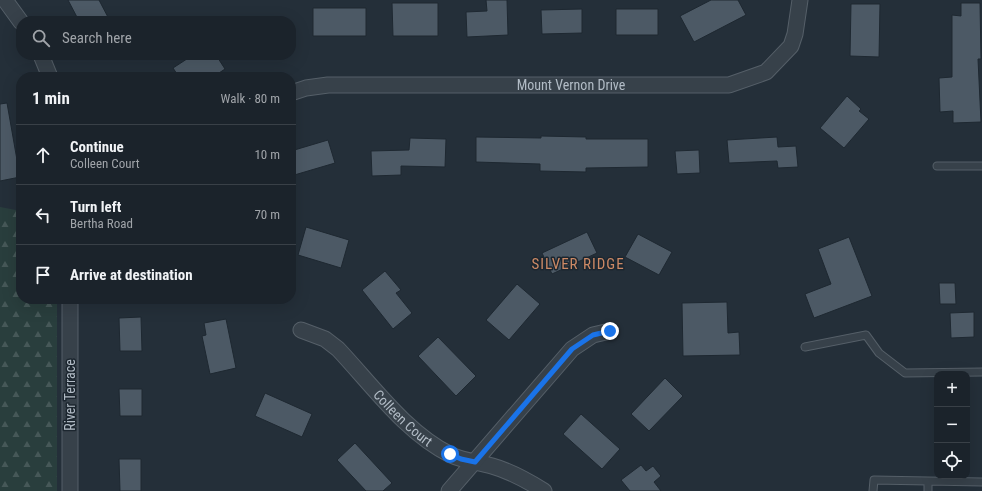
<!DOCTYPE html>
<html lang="en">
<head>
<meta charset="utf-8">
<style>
	:root { --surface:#1b232b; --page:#282f37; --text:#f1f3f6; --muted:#a0a4a9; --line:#394047 }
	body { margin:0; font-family:"Roboto Condensed",sans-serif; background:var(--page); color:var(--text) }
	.controls { position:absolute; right:12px; bottom:12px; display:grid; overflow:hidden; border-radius:8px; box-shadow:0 4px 16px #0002 }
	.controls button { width:36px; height:36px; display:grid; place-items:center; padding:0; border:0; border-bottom:1px solid var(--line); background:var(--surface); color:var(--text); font:20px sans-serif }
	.stop { position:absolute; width:12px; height:12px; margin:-9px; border:3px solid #1a73e8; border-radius:50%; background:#fff }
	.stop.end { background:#1a73e8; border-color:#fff; box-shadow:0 1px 4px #0008 }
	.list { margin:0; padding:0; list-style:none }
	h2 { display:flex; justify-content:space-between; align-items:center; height:52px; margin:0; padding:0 16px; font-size:17px }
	h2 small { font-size:13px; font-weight:400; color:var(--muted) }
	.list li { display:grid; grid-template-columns:26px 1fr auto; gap:12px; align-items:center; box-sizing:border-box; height:60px; padding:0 16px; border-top:1px solid var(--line) }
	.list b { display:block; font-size:15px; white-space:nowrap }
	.list p { margin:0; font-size:13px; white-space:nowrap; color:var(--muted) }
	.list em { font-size:13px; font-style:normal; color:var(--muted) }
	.icon { flex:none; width:22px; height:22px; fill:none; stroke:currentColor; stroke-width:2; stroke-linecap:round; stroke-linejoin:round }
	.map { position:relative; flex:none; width:982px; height:491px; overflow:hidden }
	.search { position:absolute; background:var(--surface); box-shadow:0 4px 16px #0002; left:16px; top:16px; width:280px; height:44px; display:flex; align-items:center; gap:10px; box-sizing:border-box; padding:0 14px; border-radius:16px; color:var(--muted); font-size:15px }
	.panel { position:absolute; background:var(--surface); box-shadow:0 4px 16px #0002; left:16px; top:72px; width:280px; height:232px; border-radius:16px }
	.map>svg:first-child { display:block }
</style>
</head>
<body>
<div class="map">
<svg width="982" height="491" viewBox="0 0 982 491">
	<defs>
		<pattern id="forest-firs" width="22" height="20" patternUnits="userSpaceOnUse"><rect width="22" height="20" fill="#293e3d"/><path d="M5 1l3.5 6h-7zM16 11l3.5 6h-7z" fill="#465858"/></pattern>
	</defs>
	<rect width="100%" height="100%" fill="#242f39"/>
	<path fill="url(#forest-firs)" d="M0 207 21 211V299H57V491H0Z"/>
	<path fill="#4c5965" stroke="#1e2831" d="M68 0H99L110 21H79Z
		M486 0H507L508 35 467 37 466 12 487 11Z
		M711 0H738L746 15 694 42 680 16Z
		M392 3H438V36H393Z
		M961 3H980L981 59H978L981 122 953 123V111L940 112 939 78 952 77V15L961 16Z
		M851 4H880L879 57 850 56Z
		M313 8H366V36H313Z
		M582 9V33L542 34 541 10Z
		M616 9H658V35H616Z
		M193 55H216L225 69 213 77H179L173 68Z
		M847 96 861 109 859 111 869 119 844 148 820 128Z
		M7 103 20 177 0 181V104Z
		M541 136 586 137V139H648V167L586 168V172L540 171V164L476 162V137L541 138Z
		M777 137 778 147 796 146 798 167 778 168 777 161 729 163 727 140Z
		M410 138 446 139 445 167 401 166V175L372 176 371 151 409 150Z
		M328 140 335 163 291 176V151Z
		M699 150 700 173 677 174 675 151Z
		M306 227 349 240 341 268 298 255Z
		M587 232 597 253 552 274 542 253Z
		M638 234 672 252 659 275 625 257Z
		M849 237 872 296 814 318 805 294 831 284 818 249Z
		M385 271 401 290 396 293 412 313 393 329 362 290Z
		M939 283H955L956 304H940Z
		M517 284 540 304 509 340 486 320Z
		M727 302 728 333 739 332 740 355 683 356 682 303Z
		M974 312V337L951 338 950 313Z
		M141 317 142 351H120L119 318Z
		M226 319 236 368 210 374 202 336 206 335 204 323Z
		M438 337 476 376 456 396 418 356Z
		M665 378 683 396 649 431 631 414Z
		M119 389H142V416H120Z
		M265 393 312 414 302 437 255 416Z
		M581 414 620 449 602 469 563 434Z
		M355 443 392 483 383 491H366L337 460Z
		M119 459H141V491H120Z
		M641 465 646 471 653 466 661 476 654 482 661 491H630L621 480Z"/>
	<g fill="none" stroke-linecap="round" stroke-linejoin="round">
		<defs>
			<path id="lane" d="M937 166H982
				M805 347 866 335 879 353 905 373 982 372
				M873 491 874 480 982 482
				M928 491V482"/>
			<g id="street">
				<path d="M5 0 21 22"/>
				<path d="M41 55 50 77"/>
				<path id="s1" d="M291 93 306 88 328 85H729L766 72 791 46 795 34 800 0"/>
				<path d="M70 299V491"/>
				<path id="s2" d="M301 330 325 339 338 349C372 385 406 433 451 455 464 461 478 462 492 466 510 471 528 481 544 491"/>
				<path d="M449 491 572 349 593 335 610 331"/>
			</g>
		</defs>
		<use href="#lane" stroke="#555f68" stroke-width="9"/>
		<use href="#street" stroke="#555f68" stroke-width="17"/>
		<use href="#lane" stroke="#37414a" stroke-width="7"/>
		<use href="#street" stroke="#37414a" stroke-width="15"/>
	</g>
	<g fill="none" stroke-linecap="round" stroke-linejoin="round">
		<path stroke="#1a73e8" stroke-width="5" d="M450 454 461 459 475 462 572 349 593 335 610 331"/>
	</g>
	<g text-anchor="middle" stroke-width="3" stroke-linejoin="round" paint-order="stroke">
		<g font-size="14" fill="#b2bcc6" stroke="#1c262f">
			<text dy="5" stroke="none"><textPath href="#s1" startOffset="281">Mount Vernon Drive</textPath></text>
			<text transform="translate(70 395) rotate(-90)" y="5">River Terrace</text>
			<text dy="5" stroke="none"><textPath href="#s2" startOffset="137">Colleen Court</textPath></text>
		</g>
		<g font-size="15" letter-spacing="1" fill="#cd8a66" stroke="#1c262f">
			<text x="578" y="269">SILVER RIDGE</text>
		</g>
	</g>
</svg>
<div class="controls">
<button>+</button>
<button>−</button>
<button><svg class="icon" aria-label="locate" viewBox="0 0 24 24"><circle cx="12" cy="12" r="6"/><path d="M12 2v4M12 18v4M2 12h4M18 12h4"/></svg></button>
</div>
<div class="stop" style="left:450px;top:454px"></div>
<div class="stop end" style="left:610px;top:331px"></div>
<div class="search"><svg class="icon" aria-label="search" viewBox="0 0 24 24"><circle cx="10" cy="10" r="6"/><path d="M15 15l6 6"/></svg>Search here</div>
<section class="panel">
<h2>1 min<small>Walk · 80 m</small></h2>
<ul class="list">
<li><svg class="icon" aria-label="ahead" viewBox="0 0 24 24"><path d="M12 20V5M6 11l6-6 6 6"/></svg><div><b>Continue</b><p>Colleen Court</p></div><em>10 m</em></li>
<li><svg class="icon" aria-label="left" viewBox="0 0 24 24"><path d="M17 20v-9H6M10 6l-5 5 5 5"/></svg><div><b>Turn left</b><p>Bertha Road</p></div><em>70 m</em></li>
<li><svg class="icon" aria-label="arrive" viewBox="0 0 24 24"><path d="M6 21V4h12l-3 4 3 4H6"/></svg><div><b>Arrive at destination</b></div></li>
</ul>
</section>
</div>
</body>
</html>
